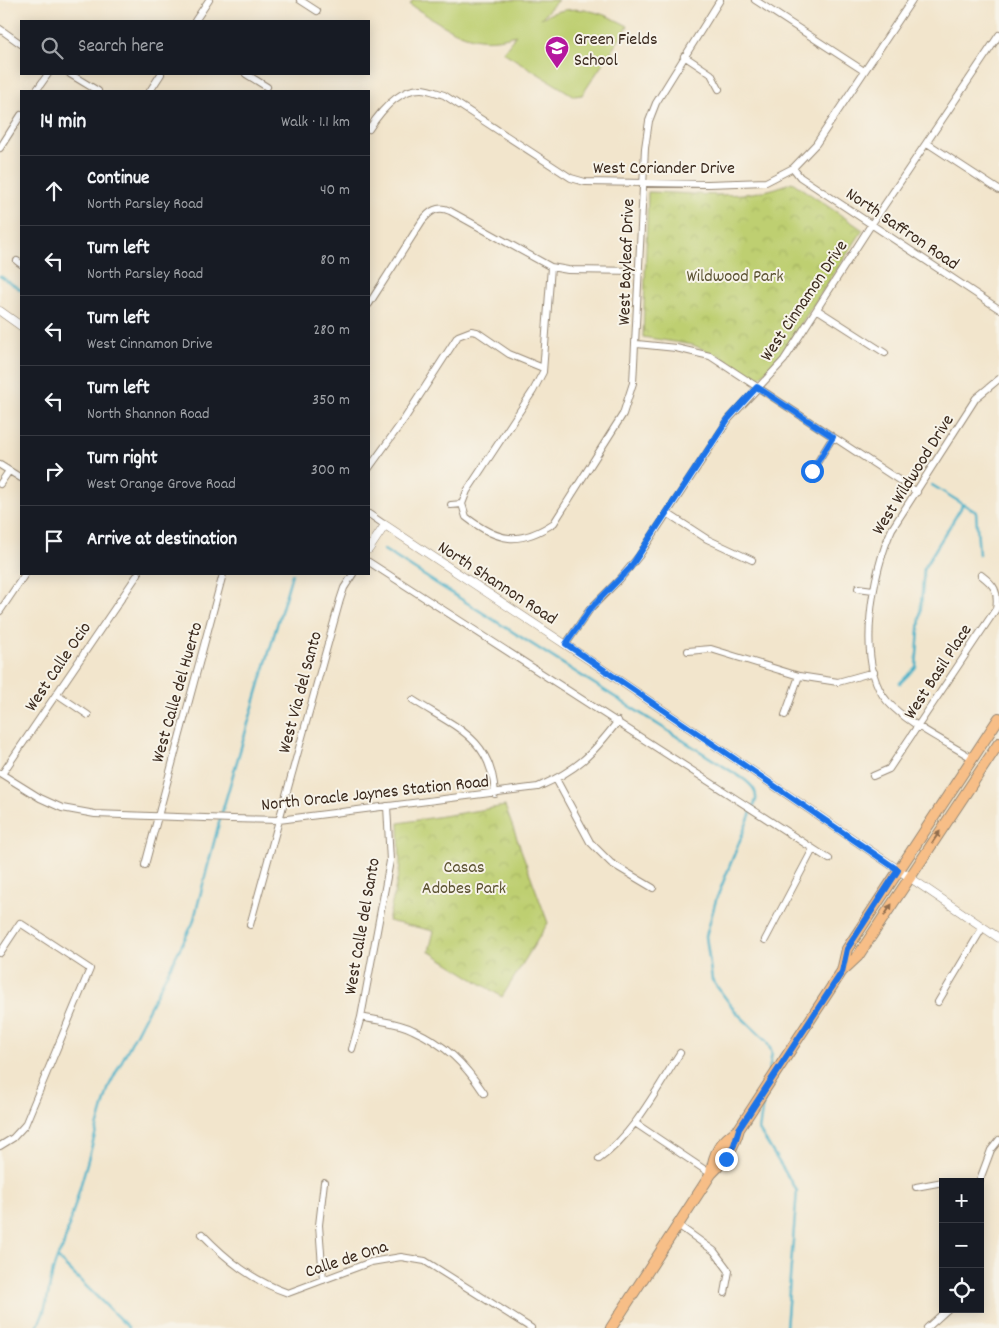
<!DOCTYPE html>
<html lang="en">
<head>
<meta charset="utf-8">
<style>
	:root { --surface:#171b24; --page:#242831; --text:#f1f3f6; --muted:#9ea1a6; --line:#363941 }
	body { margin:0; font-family:Dekko,sans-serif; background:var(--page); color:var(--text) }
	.controls { position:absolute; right:15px; bottom:15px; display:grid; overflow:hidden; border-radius:0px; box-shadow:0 2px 12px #0003 }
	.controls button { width:45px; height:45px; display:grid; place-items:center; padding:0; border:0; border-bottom:1px solid var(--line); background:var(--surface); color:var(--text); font:25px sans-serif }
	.stop { position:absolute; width:15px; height:15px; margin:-11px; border:4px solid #1a73e8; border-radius:50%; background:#fff }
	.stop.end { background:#1a73e8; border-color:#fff; box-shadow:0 1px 5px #0008 }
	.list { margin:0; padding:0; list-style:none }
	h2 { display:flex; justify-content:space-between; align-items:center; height:65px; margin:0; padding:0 20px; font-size:21px }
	h2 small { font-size:16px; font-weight:400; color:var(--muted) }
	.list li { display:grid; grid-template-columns:32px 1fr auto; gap:15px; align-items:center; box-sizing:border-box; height:70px; padding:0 20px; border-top:1px solid var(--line) }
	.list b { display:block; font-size:19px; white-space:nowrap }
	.list p { margin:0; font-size:16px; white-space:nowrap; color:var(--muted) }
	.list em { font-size:16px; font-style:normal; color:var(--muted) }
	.icon { flex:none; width:28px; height:28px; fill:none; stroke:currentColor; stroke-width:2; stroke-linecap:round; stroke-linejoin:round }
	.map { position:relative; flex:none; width:999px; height:1328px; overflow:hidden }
	.search { position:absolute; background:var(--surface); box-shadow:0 2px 12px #0003; left:20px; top:20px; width:350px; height:55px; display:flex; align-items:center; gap:12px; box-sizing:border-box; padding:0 18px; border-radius:0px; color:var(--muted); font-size:19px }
	.panel { position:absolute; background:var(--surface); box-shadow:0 2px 12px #0003; left:20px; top:90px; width:350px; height:485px; border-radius:0px }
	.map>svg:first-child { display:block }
</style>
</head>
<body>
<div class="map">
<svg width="999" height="1328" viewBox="0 0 999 1328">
	<defs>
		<pattern id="park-crowns" width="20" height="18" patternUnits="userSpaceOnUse" patternTransform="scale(1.25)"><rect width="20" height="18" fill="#becf71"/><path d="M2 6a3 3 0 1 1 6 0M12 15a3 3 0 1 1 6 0" fill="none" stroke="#a4b261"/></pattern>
	</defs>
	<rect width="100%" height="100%" fill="#f7f3e8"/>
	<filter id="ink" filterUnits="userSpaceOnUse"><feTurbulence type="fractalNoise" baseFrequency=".02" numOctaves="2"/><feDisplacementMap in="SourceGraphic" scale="10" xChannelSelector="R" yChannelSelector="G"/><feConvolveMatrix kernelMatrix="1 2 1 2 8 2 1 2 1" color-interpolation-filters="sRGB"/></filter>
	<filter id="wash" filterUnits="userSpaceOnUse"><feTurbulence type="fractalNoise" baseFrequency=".0096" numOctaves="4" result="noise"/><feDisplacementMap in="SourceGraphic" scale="20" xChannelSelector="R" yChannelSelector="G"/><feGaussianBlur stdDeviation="1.12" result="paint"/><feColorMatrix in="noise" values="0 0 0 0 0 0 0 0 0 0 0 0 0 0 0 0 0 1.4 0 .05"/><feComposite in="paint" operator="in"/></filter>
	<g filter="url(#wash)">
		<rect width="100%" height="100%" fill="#f2e5cc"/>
		<path fill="#becf71" stroke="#7c7c48" d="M413 0H558L541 18C572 2 598 10 628 26L582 95 574 96 503 52 516 35C469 49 449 28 410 5Z"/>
		<path fill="url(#park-crowns)" stroke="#7c7c48" d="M792 182 863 230 779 357 758 379 721 357 693 345 643 337 648 192C695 193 749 202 792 182Z
			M505 806 548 923 502 997 429 951 434 931 388 921 400 867 399 823Z"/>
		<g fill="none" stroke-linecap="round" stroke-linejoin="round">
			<path stroke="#48b0c7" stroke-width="2.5" d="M0 276 21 290
				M932 485 976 512 979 555
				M384 550 745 780C752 786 757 790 756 800L716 900 706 936 712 980 736 1012 766 1041 772 1052 768 1078
				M900 683 916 667 924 568 961 508 962 504
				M764 1098 759 1130 797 1191 786 1328
				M57 1258 129 1328
				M36 1328C52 1304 47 1271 63 1247L109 1086 193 923 220 819 292 574"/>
		</g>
	</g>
	<g filter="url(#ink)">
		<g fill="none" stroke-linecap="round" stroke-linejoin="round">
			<defs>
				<path id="minor" d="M300 0 317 11
					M755 0 864 71
					M195 21 209 0
					M0 29 21 44
					M684 56 711 74 719 89
					M70 74 98 91
					M246 74 267 87
					M36 91 48 74
					M150 91 161 74
					M369 129C380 112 398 89 421 89 428 89 437 93 444 95L571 178 585 182 708 184 766 182 793 168 816 144 912 0
					M927 143 999 190
					M0 148 21 115
					M793 168 800 177 999 309
					M17 261 21 264
					M551 267 543 372 533 391 467 491 462 504 466 517C498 542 519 546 554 523L623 414 633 383 645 148 649 121 656 103 720 0
					M369 304 422 221C430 211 438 205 450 211L551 267 568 270 640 271
					M818 310 885 353
					M637 344 676 348 710 356 917 492
					M0 465 21 478
					M369 468 405 418 458 336 471 331 477 332 509 354 543 368
					M812 471 833 437
					M0 484 9 471
					M451 505 462 504
					M667 513 707 539 752 560
					M369 514 385 525
					M369 562 829 859
					M858 588 873 590
					M0 611 25 574
					M566 644 590 609 620 579 639 556 729 419 784 360 871 225 999 35
					M688 651 711 649 799 676 838 682 874 672
					M57 694 88 715
					M413 700C455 727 492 738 495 794
					M785 715 799 676
					M972 758C948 743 905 722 887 701 855 664 873 569 892 529L976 398 999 379
					M0 773 40 798 62 808 95 814 232 819 279 820 538 787C577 770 592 755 618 721
					M2 774 138 574
					M873 776 889 769 996 609C999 591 994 585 981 575
					M556 779 590 842 611 863 653 888
					M145 865 223 574
					M250 925 340 600 344 588 353 574
					M765 940 813 849
					M0 953 20 923 90 969 25 1125 13 1138 0 1146
					M938 1002 983 927
					M361 1017C377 1021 398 1022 413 1030 446 1045 464 1063 484 1093
					M352 1049 361 1017 390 861 387 806
					M635 1123 711 1174
					M599 1159C635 1133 656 1090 680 1053
					M979 1182 991 1150 999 1140
					M916 1187 943 1182
					M678 1225 714 1251 729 1271 725 1293
					M202 1234C227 1260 253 1281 288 1293L371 1262 401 1257 425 1261 531 1328
					M323 1280 319 1225 324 1182
					M927 1328 948 1309"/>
				<path id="tertiary" d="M0 311 21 326
					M369 549 385 525 595 664 999 938"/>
				<path id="primary" d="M842 971 847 949 999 718
					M711 1174C714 1151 720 1142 739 1129
					M611 1328 711 1174C725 1160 734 1148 739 1129L842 971 858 956 999 743"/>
			</defs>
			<use href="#minor" stroke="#968875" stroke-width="8"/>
			<use href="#tertiary" stroke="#968875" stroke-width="9"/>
			<use href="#primary" stroke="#968875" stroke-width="12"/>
			<use href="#minor" stroke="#fff" stroke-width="6"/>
			<use href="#tertiary" stroke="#fff" stroke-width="8"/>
			<use href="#primary" stroke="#f7be87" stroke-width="10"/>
		</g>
		<defs><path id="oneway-solid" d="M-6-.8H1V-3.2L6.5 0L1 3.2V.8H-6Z" transform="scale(1.25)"/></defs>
		<g fill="#906d4d">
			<use href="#oneway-solid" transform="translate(936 837) rotate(-56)"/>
			<use href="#oneway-solid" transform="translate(888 910) rotate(-57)"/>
		</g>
	</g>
	<g fill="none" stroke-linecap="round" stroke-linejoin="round" filter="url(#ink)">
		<path stroke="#1a73e8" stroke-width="6" d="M726 1159 734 1145 739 1129 842 972 847 949 898 870 566 644 590 609 630 568 728 419 757 387 833 437 812 471"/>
	</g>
	<defs>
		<symbol id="school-pin" viewBox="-11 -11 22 30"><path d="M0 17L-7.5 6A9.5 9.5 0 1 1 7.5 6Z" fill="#b5179e" stroke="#f7f3e8"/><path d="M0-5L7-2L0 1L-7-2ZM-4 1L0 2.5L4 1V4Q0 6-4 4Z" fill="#fff"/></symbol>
	</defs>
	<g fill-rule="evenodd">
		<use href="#school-pin" x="543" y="34" width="28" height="38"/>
	</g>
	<g text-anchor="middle" stroke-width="4" stroke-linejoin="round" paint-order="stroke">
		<g font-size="18" fill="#3b2a1e" stroke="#f7f3e8" text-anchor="start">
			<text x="574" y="44">Green Fields<tspan x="574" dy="21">School</tspan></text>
		</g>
		<g font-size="18" fill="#3b2a1e" stroke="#f7f3e8">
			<text x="664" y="173">West Coriander Drive</text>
			<text transform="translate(903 228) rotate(34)" y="6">North Saffron Road</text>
			<text transform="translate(625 262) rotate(-88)" y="6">West Bayleaf Drive</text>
			<text transform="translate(803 300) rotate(-56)" y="6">West Cinnamon Drive</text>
			<text transform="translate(912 474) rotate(-58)" y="6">West Wildwood Drive</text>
			<text transform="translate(498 582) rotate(33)" y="6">North Shannon Road</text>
			<text transform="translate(57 666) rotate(-56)" y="6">West Calle Ocio</text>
			<text transform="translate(937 671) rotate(-57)" y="6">West Basil Place</text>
			<text transform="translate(176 692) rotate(-74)" y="6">West Calle del Huerto</text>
			<text transform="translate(299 692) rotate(-75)" y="6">West Via del Santo</text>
			<text transform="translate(375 792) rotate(-6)" y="6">North Oracle Jaynes Station Road</text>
			<text transform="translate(361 926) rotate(-80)" y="6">West Calle del Santo</text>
			<text transform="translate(346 1258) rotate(-18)" y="6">Calle de Ona</text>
		</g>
		<g font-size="18" fill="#5c5333" stroke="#f7f3e8">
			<text x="735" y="281">Wildwood Park</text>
			<text x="464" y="872">Casas<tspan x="464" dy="21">Adobes Park</tspan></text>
		</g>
	</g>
</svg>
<div class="controls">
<button>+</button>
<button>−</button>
<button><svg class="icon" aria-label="locate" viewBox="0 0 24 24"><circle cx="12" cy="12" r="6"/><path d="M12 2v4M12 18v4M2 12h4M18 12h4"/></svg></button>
</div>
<div class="stop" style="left:812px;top:471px"></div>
<div class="stop end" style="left:726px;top:1159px"></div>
<div class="search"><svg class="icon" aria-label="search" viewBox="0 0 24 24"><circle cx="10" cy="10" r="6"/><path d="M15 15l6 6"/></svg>Search here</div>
<section class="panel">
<h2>14 min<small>Walk · 1.1 km</small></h2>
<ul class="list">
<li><svg class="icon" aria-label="ahead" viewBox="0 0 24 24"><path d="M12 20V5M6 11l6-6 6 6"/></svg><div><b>Continue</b><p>North Parsley Road</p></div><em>40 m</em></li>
<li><svg class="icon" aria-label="left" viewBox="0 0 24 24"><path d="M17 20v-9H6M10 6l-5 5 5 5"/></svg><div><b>Turn left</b><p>North Parsley Road</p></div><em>80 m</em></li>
<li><svg class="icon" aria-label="left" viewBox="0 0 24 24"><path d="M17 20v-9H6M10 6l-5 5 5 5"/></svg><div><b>Turn left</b><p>West Cinnamon Drive</p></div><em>280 m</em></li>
<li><svg class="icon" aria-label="left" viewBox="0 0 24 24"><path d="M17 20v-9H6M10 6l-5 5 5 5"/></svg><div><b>Turn left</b><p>North Shannon Road</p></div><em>350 m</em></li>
<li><svg class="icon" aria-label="right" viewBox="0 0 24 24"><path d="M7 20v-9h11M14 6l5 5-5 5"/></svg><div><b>Turn right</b><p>West Orange Grove Road</p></div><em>300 m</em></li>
<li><svg class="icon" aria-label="arrive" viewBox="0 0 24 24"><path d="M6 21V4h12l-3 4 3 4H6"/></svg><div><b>Arrive at destination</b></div></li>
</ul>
</section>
</div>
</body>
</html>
